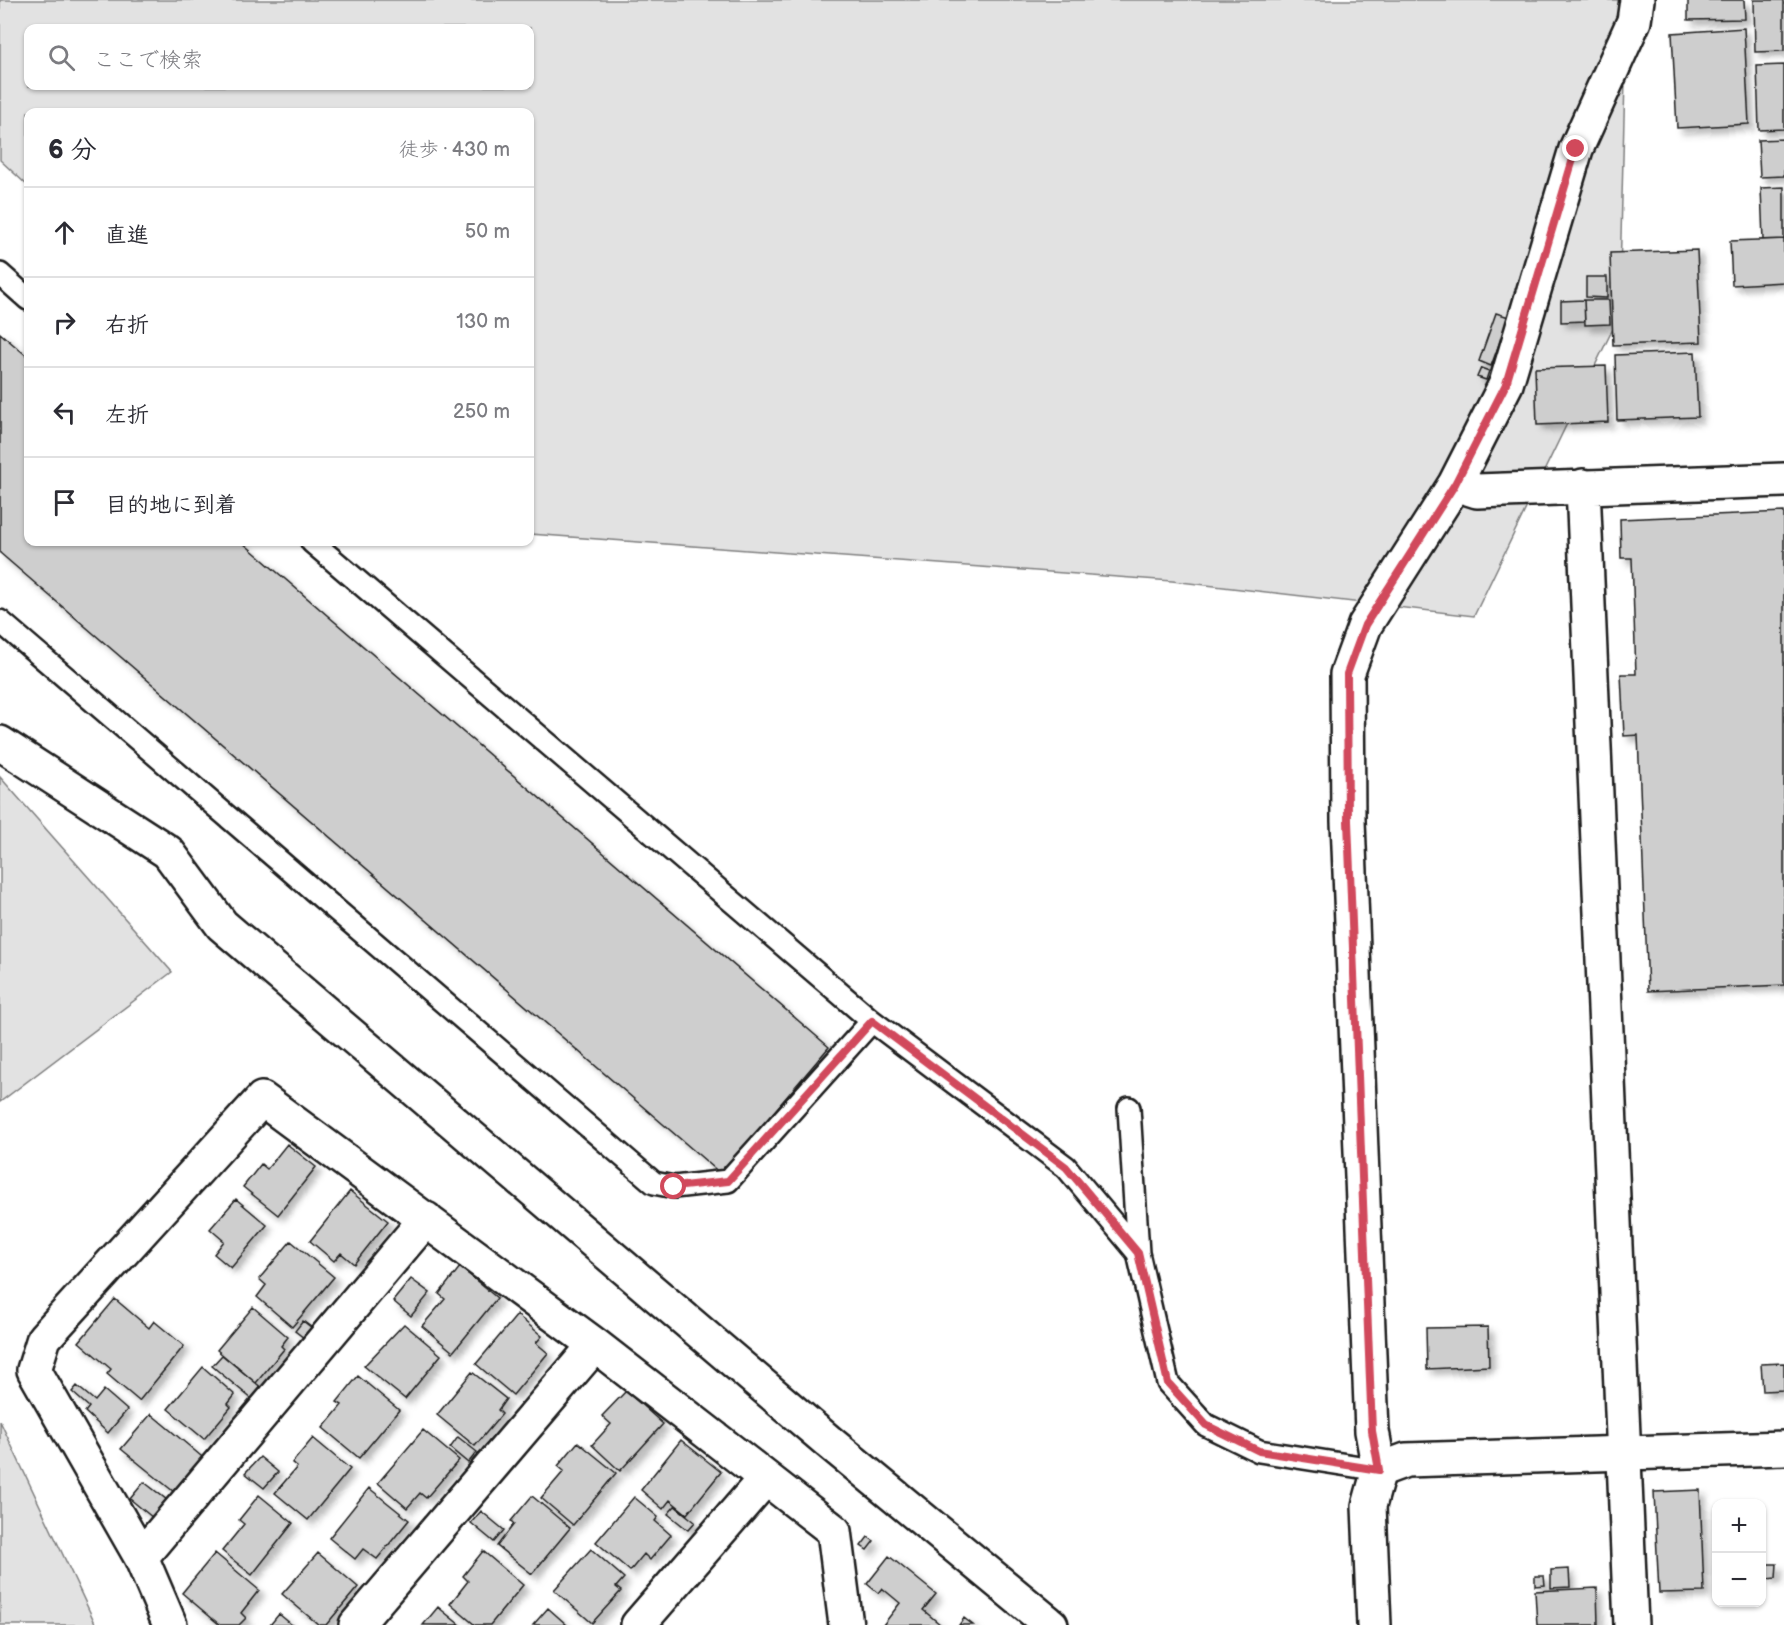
<!DOCTYPE html>
<html lang="ja">
<head>
<meta charset="utf-8">
<style>
	:root { --surface:#fff; --page:#f2f2f3; --text:#2b2b33; --muted:#7c7c81; --line:#e1e1e2 }
	body { margin:0; font-family:"Balsamiq Sans","Klee One",sans-serif; background:var(--page); color:var(--text) }
	.controls { position:absolute; right:18px; bottom:18px; display:grid; overflow:hidden; border-radius:12px; box-shadow:0 2px 4px #0004 }
	.controls button { width:54px; height:54px; display:grid; place-items:center; padding:0; border:0; border-bottom:2px solid var(--line); background:var(--surface); color:var(--text); font:30px sans-serif }
	.stop { position:absolute; width:18px; height:18px; margin:-14px; border:4px solid #d1495b; border-radius:50%; background:#fff }
	.stop.end { background:#d1495b; border-color:#fff; box-shadow:0 2px 6px #0008 }
	.list { margin:0; padding:0; list-style:none }
	h2 { display:flex; justify-content:space-between; align-items:center; height:78px; margin:0; padding:0 24px; font-size:26px }
	h2 small { font-size:20px; font-weight:400; color:var(--muted) }
	.list li { display:grid; grid-template-columns:39px 1fr auto; gap:18px; align-items:center; box-sizing:border-box; height:90px; padding:0 24px; border-top:2px solid var(--line) }
	.list b { display:block; font-size:22px; white-space:nowrap }
	.list em { font-size:20px; font-style:normal; color:var(--muted) }
	.icon { flex:none; width:33px; height:33px; fill:none; stroke:currentColor; stroke-width:2; stroke-linecap:round; stroke-linejoin:round }
	.map { position:relative; flex:none; width:1784px; height:1625px; overflow:hidden }
	.search { position:absolute; background:var(--surface); box-shadow:0 2px 4px #0004; left:24px; top:24px; width:510px; height:66px; display:flex; align-items:center; gap:15px; box-sizing:border-box; padding:0 21px; border-radius:12px; color:var(--muted); font-size:22px }
	.panel { position:absolute; background:var(--surface); box-shadow:0 2px 4px #0004; left:24px; top:108px; width:510px; height:438px; border-radius:12px }
	.map>svg:first-child { display:block }
</style>
</head>
<body>
<div class="map">
<svg width="1784" height="1625" viewBox="0 0 1784 1625">
	<defs>
		<filter id="shadow"><feDropShadow dx="5.5" dy="5.5" stdDeviation="3" flood-color="#0004"/></filter>
	</defs>
	<rect width="100%" height="100%" fill="#fff"/>
	<filter id="ink" filterUnits="userSpaceOnUse"><feTurbulence type="fractalNoise" baseFrequency=".0167" numOctaves="2"/><feDisplacementMap in="SourceGraphic" scale="12" xChannelSelector="R" yChannelSelector="G"/><feConvolveMatrix kernelMatrix="1 2 1 2 8 2 1 2 1" color-interpolation-filters="sRGB"/></filter>
	<g filter="url(#ink)">
		<path fill="#e2e2e2" stroke="#7f7f7f" stroke-width="1.5" fill-rule="evenodd" d="M0 0H1627L1619 316 1474 616 1172 581 530 534V112H28V186L0 160ZM28 28H530V86H28Z
			M0 777 172 972 0 1102Z
			M0 1421 96 1625H0Z"/>
		<path fill="#cecece" stroke="#1c1c1c" stroke-width="1.5" filter="url(#shadow)" d="M1688 0H1744L1745 19 1688 20Z
			M1754 0H1784V51L1755 52Z
			M1744 28 1749 124 1677 128 1672 33Z
			M1784 65V129L1759 130 1757 66Z
			M1784 139V176L1760 177 1758 140Z
			M1784 187V239L1763 240 1761 188Z
			M1784 239V282L1732 285 1730 241Z
			M1697 250 1701 342 1613 345 1610 253Z
			M1586 277H1607V298L1586 297Z
			M1584 300 1585 321 1561 322V301Z
			M1584 300H1609L1610 324 1585 325Z
			M1496 313 1509 317 1491 366 1479 361Z
			M0 333 28 357V542H242L829 1047 721 1174 0 553Z
			M1695 352 1698 417 1617 420 1615 355Z
			M1606 366 1608 422 1537 425 1535 368Z
			M1481 368 1489 371 1486 380 1477 377Z
			M1784 512V985L1648 991 1638 735 1624 736 1621 674H1636L1632 558H1621L1620 519Z
			M287 1144 316 1167 278 1215 243 1187 261 1164 267 1169Z
			M350 1191 388 1221 354 1264 341 1253 334 1261 310 1241Z
			M236 1199 267 1225 231 1268 214 1254 224 1241 210 1229Z
			M291 1241 334 1277 292 1327 257 1297 266 1285 259 1279Z
			M460 1267 497 1298 453 1352 422 1326 445 1299 439 1294Z
			M411 1279 430 1293 411 1316 393 1301Z
			M115 1299 149 1328 154 1321 184 1346 139 1401 107 1374 111 1369 79 1342Z
			M253 1307 288 1337 281 1346 284 1349 256 1383 217 1350Z
			M517 1315 542 1336 536 1343 548 1353 513 1395 476 1364Z
			M303 1321 312 1328 304 1338 295 1331Z
			M404 1324 441 1355 405 1399 364 1366Z
			M1488 1327 1489 1366 1427 1369 1426 1328Z
			M222 1355 263 1389 253 1400 212 1366Z
			M1784 1363V1390L1763 1391 1761 1364Z
			M203 1367 235 1395 228 1404 231 1407 204 1439 168 1409Z
			M472 1372 506 1399 498 1410 502 1414 475 1446 437 1415Z
			M358 1376 399 1410 359 1458 323 1428 342 1405 337 1402Z
			M77 1386 95 1401 104 1390 127 1410 108 1433 85 1412 89 1407 72 1392Z
			M626 1391 663 1424 620 1471 592 1445 611 1424 602 1416Z
			M151 1414 207 1461 179 1496 121 1449Z
			M423 1430 459 1460 426 1498 420 1493 407 1508 378 1483Z
			M458 1437 477 1452 468 1463 450 1448Z
			M313 1438 350 1469 308 1520 275 1493 297 1467 292 1463Z
			M681 1440 721 1472 687 1514 670 1500 663 1509 641 1490Z
			M578 1442 616 1473 573 1525 541 1498 564 1471 558 1466Z
			M260 1457 278 1472 264 1488 245 1473Z
			M144 1482 167 1500 153 1518 130 1499Z
			M369 1488 409 1520 377 1559 363 1549 355 1559 329 1538Z
			M1700 1490 1704 1592 1659 1593 1654 1492Z
			M259 1495 293 1523 252 1575 222 1551 244 1524 239 1520Z
			M532 1496 570 1528 532 1574 497 1546 514 1524 511 1521Z
			M634 1497 658 1517 655 1521 671 1535 650 1560 644 1554 630 1571 596 1542Z
			M675 1506 695 1522 688 1530 668 1514Z
			M481 1511 504 1530 494 1542 471 1523Z
			M868 1537 874 1541 867 1550 861 1546Z
			M591 1549 624 1578 616 1587 621 1591 592 1623 554 1590Z
			M483 1551 523 1585 490 1625H475L450 1604 468 1581 463 1576Z
			M215 1553 259 1590 241 1613 246 1618 239 1625H220L182 1593Z
			M318 1553 358 1587 326 1625H319L282 1594Z
			M889 1556 936 1594 923 1610 941 1625H883L900 1603 882 1588 878 1593 867 1584Z
			M1767 1564H1777L1776 1578 1767 1579Z
			M1569 1569 1570 1587 1551 1588V1570Z
			M1535 1576H1544L1545 1585 1535 1586Z
			M1597 1588 1598 1625H1537L1535 1591Z
			M438 1607 460 1625H423Z
			M548 1608 567 1625H533Z
			M279 1614 292 1625H270Z
			M964 1618 973 1625H959Z"/>
		<g fill="none" stroke-linecap="round" stroke-linejoin="round">
			<defs>
				<path id="lane" d="M0 274 28 299
					M312 542 872 1021 1066 1167 1138 1253 1168 1383 1206 1425 1259 1451 1379 1470
					M0 621 654 1183 674 1187 728 1181 872 1021
					M1129 1108 1138 1253"/>
				<path id="street" d="M1455 484 1477 491 1784 480
					M1583 486 1631 1625
					M0 743 168 852 222 925 829 1442 1051 1625
					M141 1557 426 1219
					M170 1625 141 1557 34 1370 44 1338 262 1099 595 1345 834 1531 846 1625
					M356 1625 595 1345
					M638 1625 764 1480
					M1374 1625 1369 1506 1379 1470 1372 1431 1348 821 1347 674 1365 625 1455 484 1506 384 1576 149 1634 21 1637 0"/>
				<path id="secondary" d="M1379 1470 1406 1460 1784 1448"/>
			</defs>
			<use href="#lane" stroke="#1c1c1c" stroke-width="26"/>
			<use href="#street" stroke="#1c1c1c" stroke-width="38"/>
			<use href="#secondary" stroke="#1c1c1c" stroke-width="38"/>
			<use href="#lane" stroke="#fff" stroke-width="21"/>
			<use href="#street" stroke="#fff" stroke-width="33"/>
			<use href="#secondary" stroke="#fff" stroke-width="33"/>
		</g>
	</g>
	<g fill="none" stroke-linecap="round" stroke-linejoin="round" filter="url(#ink)">
		<path stroke="#d1495b" stroke-width="8" d="M674 1187 728 1181 872 1021 1066 1167 1138 1253 1168 1383 1206 1425 1259 1451 1379 1470 1372 1431 1348 821 1347 674 1365 625 1455 484 1506 384 1576 149"/>
	</g>
</svg>
<div class="controls">
<button>+</button>
<button>−</button>
</div>
<div class="stop" style="left:674px;top:1187px"></div>
<div class="stop end" style="left:1576px;top:149px"></div>
<div class="search"><svg class="icon" aria-label="search" viewBox="0 0 24 24"><circle cx="10" cy="10" r="6"/><path d="M15 15l6 6"/></svg>ここで検索</div>
<section class="panel">
<h2>6 分<small>徒歩 · 430 m</small></h2>
<ul class="list">
<li><svg class="icon" aria-label="ahead" viewBox="0 0 24 24"><path d="M12 20V5M6 11l6-6 6 6"/></svg><div><b>直進</b></div><em>50 m</em></li>
<li><svg class="icon" aria-label="right" viewBox="0 0 24 24"><path d="M7 20v-9h11M14 6l5 5-5 5"/></svg><div><b>右折</b></div><em>130 m</em></li>
<li><svg class="icon" aria-label="left" viewBox="0 0 24 24"><path d="M17 20v-9H6M10 6l-5 5 5 5"/></svg><div><b>左折</b></div><em>250 m</em></li>
<li><svg class="icon" aria-label="arrive" viewBox="0 0 24 24"><path d="M6 21V4h12l-3 4 3 4H6"/></svg><div><b>目的地に到着</b></div></li>
</ul>
</section>
</div>
</body>
</html>
